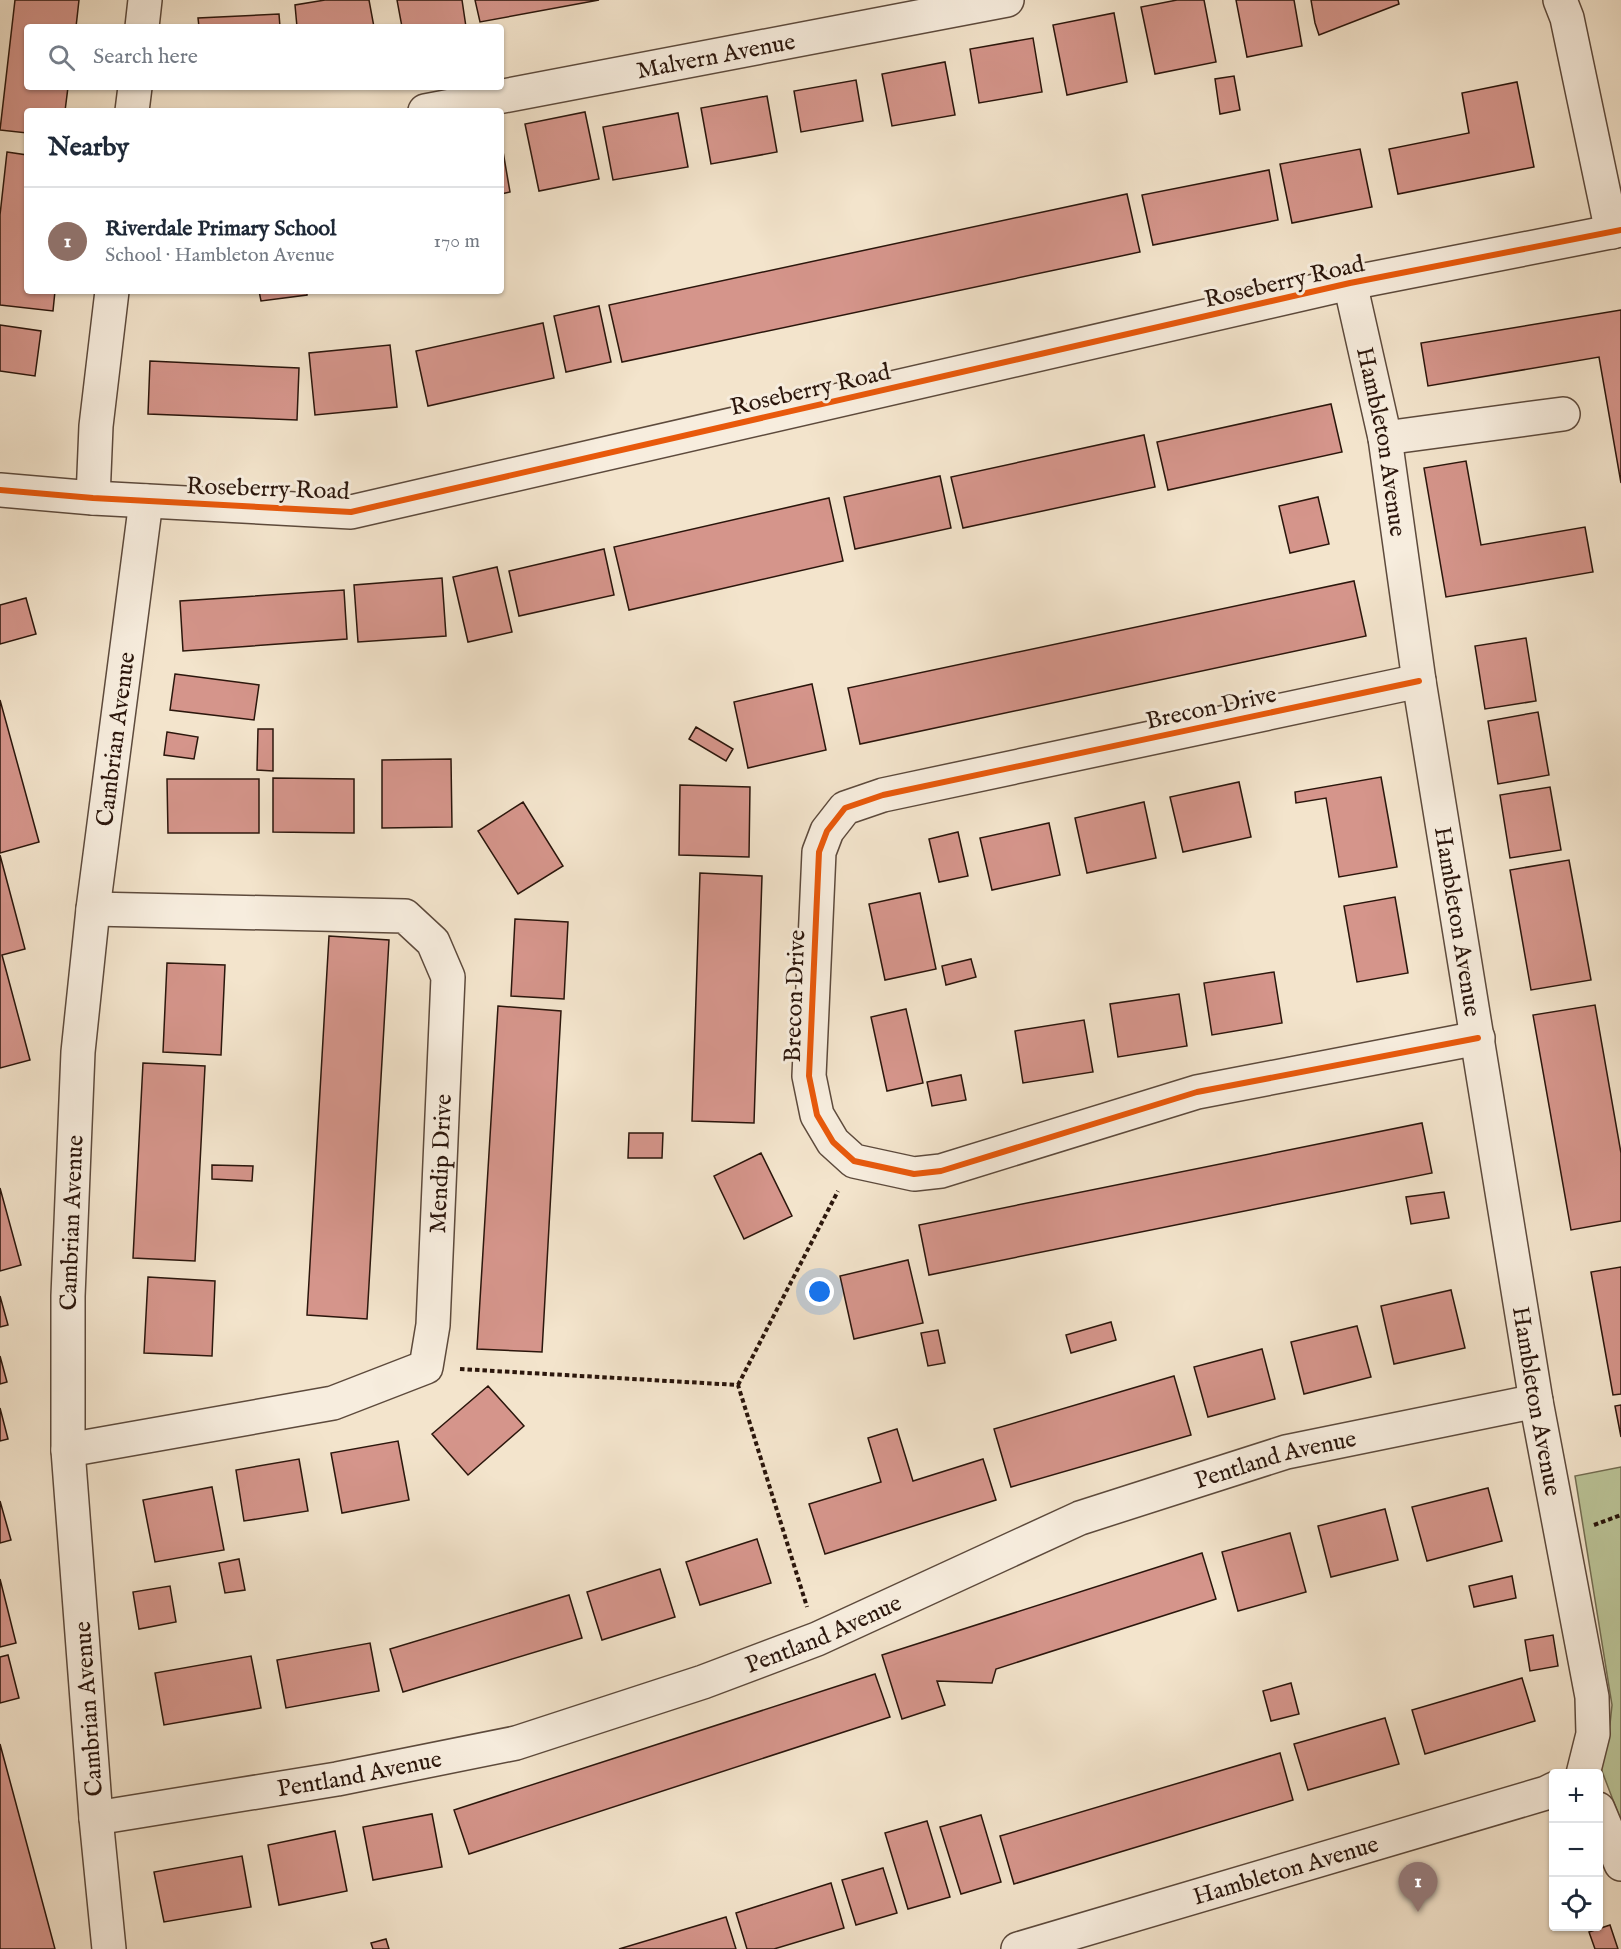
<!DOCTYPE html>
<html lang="en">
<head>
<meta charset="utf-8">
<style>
	:root { --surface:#fff; --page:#f2f2f3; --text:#1f2937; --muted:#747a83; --line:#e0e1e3; --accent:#7c3aed }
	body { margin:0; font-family:"IM FELL English",serif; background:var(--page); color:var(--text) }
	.controls { position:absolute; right:18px; bottom:18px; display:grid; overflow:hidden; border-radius:6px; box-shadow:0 2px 4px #0004 }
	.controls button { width:54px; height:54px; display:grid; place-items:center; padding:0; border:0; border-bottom:2px solid var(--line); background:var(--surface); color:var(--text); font:30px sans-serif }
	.you { position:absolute; left:820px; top:1292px; width:21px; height:21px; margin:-15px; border:4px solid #fff; border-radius:50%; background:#1a73e8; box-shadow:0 0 0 9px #1a73e833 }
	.badge { display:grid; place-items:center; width:39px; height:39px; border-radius:50%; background:var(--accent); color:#fff; font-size:20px; font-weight:700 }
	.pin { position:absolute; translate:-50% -50px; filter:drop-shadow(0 2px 3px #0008) }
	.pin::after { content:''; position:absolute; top:32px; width:21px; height:18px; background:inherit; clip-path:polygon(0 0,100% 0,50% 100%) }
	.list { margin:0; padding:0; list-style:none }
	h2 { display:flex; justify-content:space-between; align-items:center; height:78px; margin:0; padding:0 24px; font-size:26px }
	h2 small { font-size:20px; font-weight:400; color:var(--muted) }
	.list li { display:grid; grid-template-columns:39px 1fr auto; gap:18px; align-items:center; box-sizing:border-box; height:108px; padding:0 24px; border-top:2px solid var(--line) }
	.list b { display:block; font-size:22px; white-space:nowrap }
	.list p { margin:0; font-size:20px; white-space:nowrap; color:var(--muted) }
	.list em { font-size:20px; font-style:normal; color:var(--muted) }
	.icon { flex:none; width:33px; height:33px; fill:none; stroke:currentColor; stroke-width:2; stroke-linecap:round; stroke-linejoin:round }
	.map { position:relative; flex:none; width:1621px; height:1949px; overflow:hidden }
	.search { position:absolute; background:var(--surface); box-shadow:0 2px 4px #0004; left:24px; top:24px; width:480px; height:66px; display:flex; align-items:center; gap:15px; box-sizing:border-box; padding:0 21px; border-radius:6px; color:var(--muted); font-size:22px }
	.panel { position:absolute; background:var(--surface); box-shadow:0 2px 4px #0004; left:24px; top:108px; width:480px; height:186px; border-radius:6px }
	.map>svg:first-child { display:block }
</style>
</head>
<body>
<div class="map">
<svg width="1621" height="1949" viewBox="0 0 1621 1949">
	<rect width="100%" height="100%" fill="#f3e4cc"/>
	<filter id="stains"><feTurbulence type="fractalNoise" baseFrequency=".00333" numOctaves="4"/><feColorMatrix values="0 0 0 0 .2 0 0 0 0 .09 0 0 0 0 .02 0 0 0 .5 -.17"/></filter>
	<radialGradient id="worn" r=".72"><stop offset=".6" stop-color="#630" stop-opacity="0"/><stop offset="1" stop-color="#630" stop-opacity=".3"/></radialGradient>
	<path fill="#bbc498" stroke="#736d52" stroke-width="1.5" d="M1621 1467V1821L1600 1766 1610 1724 1612 1705 1575 1476Z"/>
	<path fill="#d5958b" stroke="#2b160c" stroke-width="1.5" d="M15 0H79L76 27H27V87H68L65 111H27V133L0 130Z
		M325 0H369L374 27H297L295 5Z
		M397 0H462L466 27H402Z
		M475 0H599L480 22Z
		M1177 0H1204L1216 62 1155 74 1141 7Z
		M1236 0H1294L1302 46 1247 57Z
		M1311 0H1398L1399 4 1319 35 1315 23Z
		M1114 13 1127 82 1067 95 1053 25Z
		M279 14 280 27H199L198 18Z
		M1033 38 1042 92 979 103 970 49Z
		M945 62 955 115 892 126 882 74Z
		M1234 76 1240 110 1220 114 1215 79Z
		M856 80 863 121 801 132 794 91Z
		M1517 82 1534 167 1398 194 1389 149 1469 133 1462 93Z
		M767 96 777 152 711 164 701 108Z
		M585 112 599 179 539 191 525 124Z
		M678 113 688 167 613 180 603 127Z
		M501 140 510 192 501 194Z
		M1360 149 1372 207 1292 223 1280 164Z
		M7 152 27 155V291H55L53 311 0 305V215Z
		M1269 170 1278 220 1153 245 1142 195Z
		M1127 194 1140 252 622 362 609 305Z
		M259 291H307V295L261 301Z
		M599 306 611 362 566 372 554 316Z
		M1621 310V483L1599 357 1428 386 1421 343Z
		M543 323 554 378 428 406 416 351Z
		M0 325 41 331 35 376 0 371Z
		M390 345 397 407 315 415 309 353Z
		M150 361 299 368 297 420 148 414Z
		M1331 404 1342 452 1168 490 1157 442Z
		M1144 435 1155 487 963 528 951 477Z
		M1466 461 1481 545 1585 527 1593 572 1446 597 1424 468Z
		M940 476 951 528 855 549 844 497Z
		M1318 497 1329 544 1290 553 1279 506Z
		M829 498 843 561 629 610 614 547Z
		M604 549 614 595 519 616 509 571Z
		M497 567 512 632 468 642 453 577Z
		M442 578 446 636 358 642 354 585Z
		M1354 581 1366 636 860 744 848 688Z
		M344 590 347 639 183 651 180 601Z
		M26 598 36 634 0 644V605Z
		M1526 638 1536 701 1485 709 1475 646Z
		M175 674 259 685 254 720 170 710Z
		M812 684 826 750 748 768 734 702Z
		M0 700 39 842 0 853Z
		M1538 712 1549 775 1498 784 1488 721Z
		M696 727 733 749 726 761 689 739Z
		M258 729H273V771L257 770Z
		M167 732 198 737 194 759 164 755Z
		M451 759 452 827 382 828V760Z
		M1381 777 1397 867 1339 877 1326 798 1296 803 1295 792Z
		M273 778 354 779V833L273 832Z
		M167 779H259V833H168Z
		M1239 782 1251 837 1183 852 1170 797Z
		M680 785 750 787 749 857 679 855Z
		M1550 787 1561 850 1510 858 1500 795Z
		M523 802 563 866 518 894 478 831Z
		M1144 802 1156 858 1087 873 1075 818Z
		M1049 823 1060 875 992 890 980 838Z
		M958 832 968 876 939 882 929 839Z
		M0 855 25 949 2 955 30 1060 0 1068Z
		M1569 860 1591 980 1531 990 1510 870Z
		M700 873 762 876 754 1123 692 1121Z
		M920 893 936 969 885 980 869 904Z
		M1395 897 1408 973 1357 982 1344 906Z
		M515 919 568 922 564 999 511 996Z
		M329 936 389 940 367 1319 307 1315Z
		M971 959 976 977 946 985 942 966Z
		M167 963 225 965 221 1055 163 1052Z
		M1274 972 1282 1023 1212 1035 1204 983Z
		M1179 994 1187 1046 1118 1057 1110 1004Z
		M1595 1005 1621 1153V1221L1571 1230 1533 1015Z
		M498 1006 561 1011 542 1352 477 1349Z
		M906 1009 923 1083 887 1091 871 1017Z
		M1084 1020 1093 1072 1023 1083 1015 1031Z
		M143 1063 205 1066 195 1261 133 1258Z
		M961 1075 966 1100 932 1106 927 1082Z
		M1422 1123 1432 1173 929 1275 919 1225Z
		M629 1133H663L662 1158H628Z
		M761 1153 792 1216 744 1239 714 1176Z
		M212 1165 253 1166 252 1181 212 1179Z
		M0 1188 21 1265 0 1271Z
		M1444 1192 1449 1218 1411 1224 1406 1197Z
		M908 1260 923 1323 854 1339 840 1276Z
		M1621 1267V1394L1613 1395 1591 1272Z
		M148 1277 215 1281 212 1356 144 1353Z
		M1451 1290 1465 1348 1394 1364 1381 1306Z
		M0 1296 8 1325 0 1327Z
		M1111 1322 1116 1340 1071 1353 1066 1335Z
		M1357 1326 1371 1377 1304 1394 1291 1342Z
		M938 1330 945 1363 928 1366 921 1333Z
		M1262 1349 1275 1399 1208 1417 1194 1367Z
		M0 1356 7 1382 0 1384Z
		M1174 1376 1191 1435 1011 1487 994 1429Z
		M488 1386 524 1426 468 1475 432 1434Z
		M1621 1405V1437L1615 1406Z
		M0 1408 8 1439 0 1441Z
		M897 1429 913 1481 983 1459 996 1500 825 1554 809 1504 881 1482 868 1438Z
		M398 1441 409 1500 342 1513 331 1453Z
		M299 1459 308 1511 244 1521 236 1470Z
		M212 1487 224 1550 155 1562 143 1500Z
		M1488 1488 1502 1541 1427 1561 1412 1507Z
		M0 1501 11 1540 0 1543Z
		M1385 1509 1398 1560 1331 1577 1318 1526Z
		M1290 1533 1306 1592 1238 1611 1222 1552Z
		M757 1539 771 1583 700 1605 686 1562Z
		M1202 1553 1216 1599 996 1669 992 1683 937 1681 945 1705 902 1719 882 1655Z
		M239 1559 245 1590 225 1593 219 1563Z
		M660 1569 675 1617 602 1640 587 1592Z
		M1512 1576 1516 1598 1474 1607 1469 1586Z
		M0 1579 16 1643 0 1647Z
		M170 1586 176 1622 139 1629 133 1592Z
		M569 1595 582 1638 403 1692 390 1649Z
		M1553 1635 1558 1666 1530 1671 1525 1640Z
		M370 1643 379 1691 286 1708 277 1660Z
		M8 1655 19 1698 0 1703V1657Z
		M251 1656 261 1708 164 1725 155 1673Z
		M875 1674 890 1717 469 1854 454 1810Z
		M1522 1678 1535 1721 1425 1754 1412 1710Z
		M1291 1683 1299 1714 1271 1721 1263 1691Z
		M1385 1718 1399 1764 1308 1790 1294 1744Z
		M0 1744 55 1949H0Z
		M1280 1753 1293 1800 1014 1884 1000 1836Z
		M432 1814 442 1867 373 1880 363 1827Z
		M981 1815 1001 1882 961 1894 940 1827Z
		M927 1821 950 1897 908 1909 885 1833Z
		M335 1831 347 1891 279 1905 268 1845Z
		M242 1856 251 1907 164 1922 154 1872Z
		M883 1868 897 1913 856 1925 842 1880Z
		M831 1883 844 1928 774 1949H747L736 1913Z
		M726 1917 736 1949H619Z
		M1610 1925 1618 1949H1595L1589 1932Z
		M386 1939 389 1949H373L371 1943Z"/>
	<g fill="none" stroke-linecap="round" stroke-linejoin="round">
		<defs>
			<g id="minor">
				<path d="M1560 0 1567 18 1612 232"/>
				<path d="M142 27 145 0"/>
				<path d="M132 111 135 87"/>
				<path id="s1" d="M425 111 1007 0"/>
				<path id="s2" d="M1350 283 1385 438 1419 681 1536 1401 1592 1697 1593 1734 1583 1774"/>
				<path d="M1385 438 1563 414"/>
				<path d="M0 490 93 498 351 512 1350 283 1621 230"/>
				<path d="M93 498 96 426 112 291"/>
				<path d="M1419 681 883 795 845 808 827 831 819 852 809 1076 817 1115 833 1142 854 1161 914 1174 941 1171 1197 1092 1478 1038"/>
				<path id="s3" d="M68 1450 333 1403 426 1367 433 1325 448 977 433 942 405 916 93 909"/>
				<path d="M1598 1809 1621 1864"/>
				<path id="s4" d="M96 1818 337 1779 516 1743 703 1682 817 1639 1080 1518 1286 1452 1536 1401"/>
				<path id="s5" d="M109 1949 96 1818 68 1450V1296L78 1052 93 909 146 501"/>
				<path id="s6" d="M1018 1949 1546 1793 1554 1789"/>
			</g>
		</defs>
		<use href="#minor" stroke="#5d4a3c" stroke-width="36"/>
		<path stroke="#2b160c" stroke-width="4" stroke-dasharray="4.5 3" stroke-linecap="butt" d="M460 1369 738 1385 807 1607
			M738 1385 838 1191
			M1594 1525 1621 1515"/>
		<use href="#minor" stroke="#f7edde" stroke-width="33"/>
		<defs>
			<path id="cycleway" d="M0 490 93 498 351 512 1350 283 1621 230
				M1419 681 883 795 845 808 827 831 819 852 809 1076 817 1115 833 1142 854 1161 914 1174 941 1171 1197 1092 1478 1038"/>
		</defs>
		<use href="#cycleway" stroke="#f7edde" stroke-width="10"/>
		<use href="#cycleway" stroke="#e8590c" stroke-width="6"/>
	</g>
	<g text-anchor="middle" stroke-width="6" stroke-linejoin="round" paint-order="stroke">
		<g font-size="24" fill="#2b160c" stroke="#f7edde">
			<text dy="8" stroke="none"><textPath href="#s1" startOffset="296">Malvern Avenue</textPath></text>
			<text transform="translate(1284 281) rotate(-13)" y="8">Roseberry Road</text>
			<text transform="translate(810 389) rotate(-13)" y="8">Roseberry Road</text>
			<text dy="8" stroke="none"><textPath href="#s2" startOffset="162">Hambleton Avenue</textPath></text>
			<text transform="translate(268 488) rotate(2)" y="8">Roseberry Road</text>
			<text transform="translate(1211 707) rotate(-12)" y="8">Brecon Drive</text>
			<text dy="8" stroke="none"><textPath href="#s5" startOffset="1214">Cambrian Avenue</textPath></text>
			<text dy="8" stroke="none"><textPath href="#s2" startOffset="648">Hambleton Avenue</textPath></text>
			<text transform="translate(794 996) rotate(-88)" y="8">Brecon Drive</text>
			<text dy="8" stroke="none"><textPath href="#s3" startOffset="573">Mendip Drive</textPath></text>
			<text dy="8" stroke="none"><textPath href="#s5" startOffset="728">Cambrian Avenue</textPath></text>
			<text dy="8" stroke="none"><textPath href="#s2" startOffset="1134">Hambleton Avenue</textPath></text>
			<text dy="8" stroke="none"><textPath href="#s4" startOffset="1239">Pentland Avenue</textPath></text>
			<text dy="8" stroke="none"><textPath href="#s4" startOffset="753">Pentland Avenue</textPath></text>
			<text transform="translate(88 1709) rotate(-94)" y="8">Cambrian Avenue</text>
			<text dy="8" stroke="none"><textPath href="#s4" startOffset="267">Pentland Avenue</textPath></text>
			<text dy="8" stroke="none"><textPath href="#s6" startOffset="279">Hambleton Avenue</textPath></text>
		</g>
	</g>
	<rect width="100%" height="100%" filter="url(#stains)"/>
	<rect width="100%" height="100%" fill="url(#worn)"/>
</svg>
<div class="controls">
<button>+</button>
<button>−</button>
<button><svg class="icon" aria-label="locate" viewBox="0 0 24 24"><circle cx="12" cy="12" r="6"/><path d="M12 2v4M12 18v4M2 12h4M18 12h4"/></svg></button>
</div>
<div class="you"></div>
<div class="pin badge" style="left:1418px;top:1912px;background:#8d6e63">1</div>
<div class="search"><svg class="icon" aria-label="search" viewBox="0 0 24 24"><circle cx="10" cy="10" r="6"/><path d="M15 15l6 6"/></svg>Search here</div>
<section class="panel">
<h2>Nearby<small></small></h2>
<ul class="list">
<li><span class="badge" style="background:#8d6e63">1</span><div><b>Riverdale Primary School</b><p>School · Hambleton Avenue</p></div><em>170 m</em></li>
</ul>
</section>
</div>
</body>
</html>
